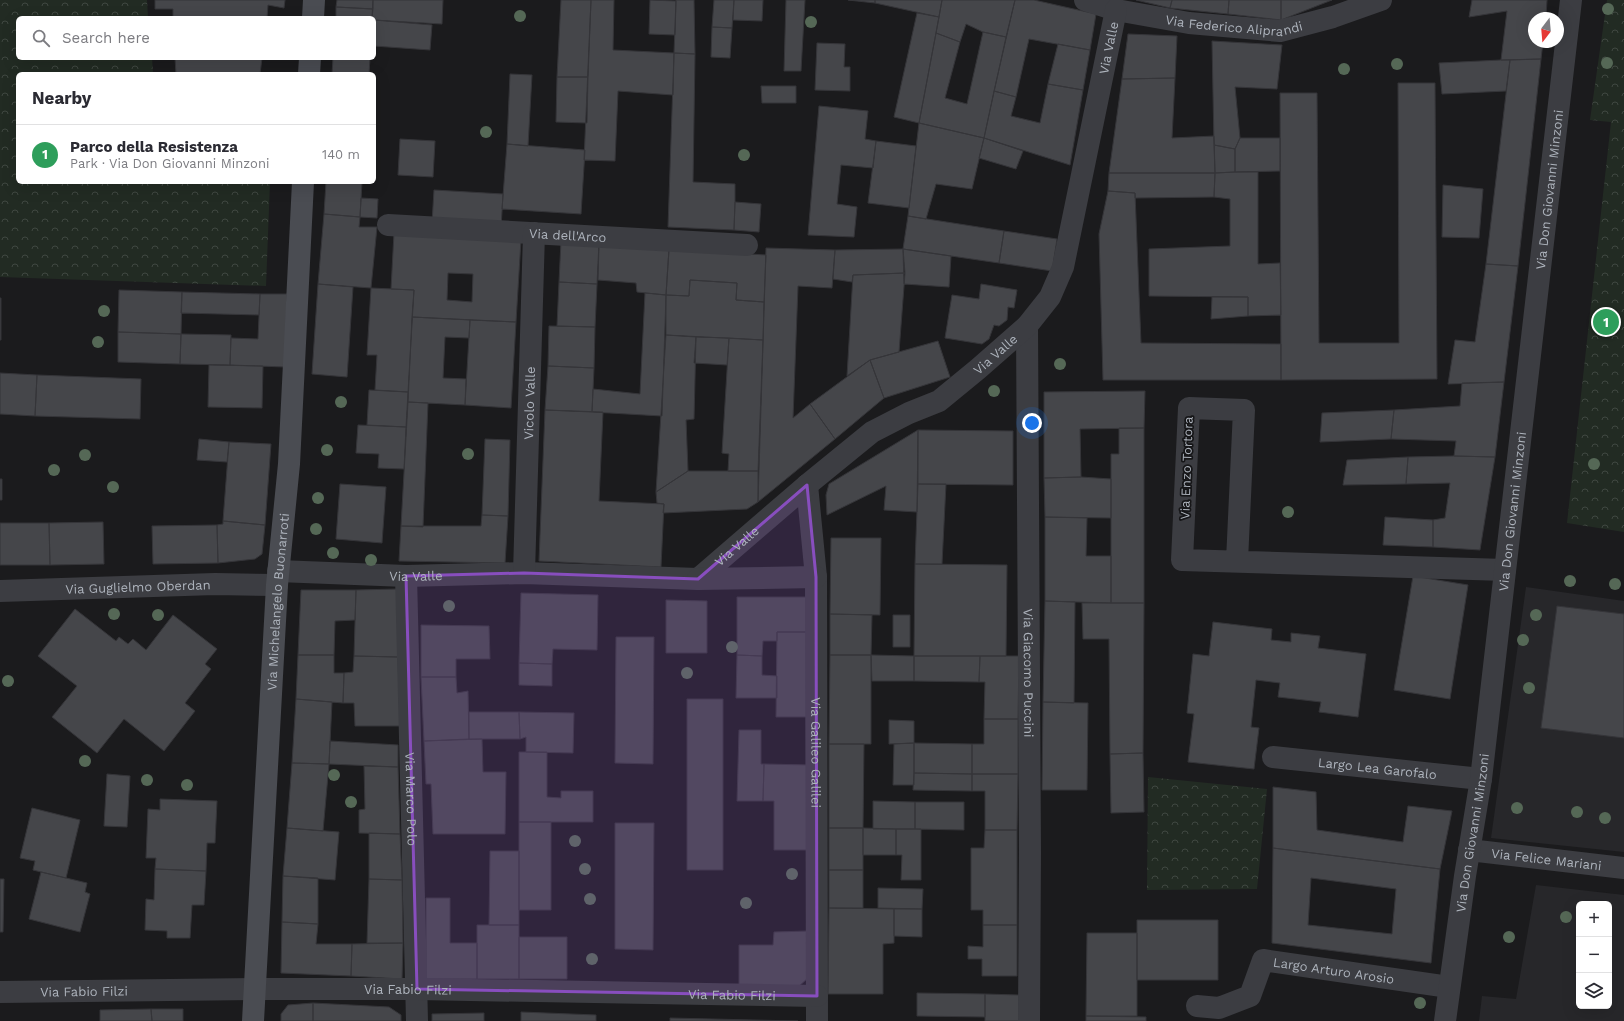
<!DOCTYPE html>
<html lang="en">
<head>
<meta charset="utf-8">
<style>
	:root { --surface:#fff; --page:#f2f2f3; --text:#2b2b33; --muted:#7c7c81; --line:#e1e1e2; --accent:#846438 }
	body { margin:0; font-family:"Work Sans",sans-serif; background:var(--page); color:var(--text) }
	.controls { position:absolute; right:12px; bottom:12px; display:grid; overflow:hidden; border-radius:6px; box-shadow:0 4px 16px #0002 }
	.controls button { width:36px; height:36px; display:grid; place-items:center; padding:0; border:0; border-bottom:1px solid var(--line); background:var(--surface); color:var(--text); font:20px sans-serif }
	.compass { position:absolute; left:1528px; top:12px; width:36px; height:36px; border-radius:50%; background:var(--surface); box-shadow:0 4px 16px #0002; rotate:196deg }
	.you { position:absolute; left:1032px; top:423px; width:14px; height:14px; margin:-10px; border:3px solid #fff; border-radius:50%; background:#1a73e8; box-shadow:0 0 0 6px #1a73e833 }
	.badge { display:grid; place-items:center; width:26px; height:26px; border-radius:50%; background:var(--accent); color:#fff; font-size:13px; font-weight:700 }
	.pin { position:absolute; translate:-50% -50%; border:2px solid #fff; box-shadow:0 1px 4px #0006 }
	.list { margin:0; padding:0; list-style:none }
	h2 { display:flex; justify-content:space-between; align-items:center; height:52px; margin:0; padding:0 16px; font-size:17px }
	h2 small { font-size:13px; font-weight:400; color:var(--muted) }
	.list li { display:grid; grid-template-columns:26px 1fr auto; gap:12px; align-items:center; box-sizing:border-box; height:60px; padding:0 16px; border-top:1px solid var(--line) }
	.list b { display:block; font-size:15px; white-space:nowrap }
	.list p { margin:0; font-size:13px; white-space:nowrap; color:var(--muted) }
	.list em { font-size:13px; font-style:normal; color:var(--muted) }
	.icon { flex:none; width:22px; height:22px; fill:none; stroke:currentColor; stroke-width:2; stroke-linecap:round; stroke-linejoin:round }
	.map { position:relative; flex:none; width:1624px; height:1021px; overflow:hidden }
	.search { position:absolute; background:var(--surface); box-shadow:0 4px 16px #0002; left:16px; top:16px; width:360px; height:44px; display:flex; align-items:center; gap:10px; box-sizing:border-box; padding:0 14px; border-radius:6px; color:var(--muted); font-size:15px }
	.panel { position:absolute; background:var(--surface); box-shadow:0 4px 16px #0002; left:16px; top:72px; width:360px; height:112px; border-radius:6px }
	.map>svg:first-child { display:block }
</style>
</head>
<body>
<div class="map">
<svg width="1624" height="1021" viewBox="0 0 1624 1021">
	<defs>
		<pattern id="forest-crowns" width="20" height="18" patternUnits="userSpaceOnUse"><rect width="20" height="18" fill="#222b23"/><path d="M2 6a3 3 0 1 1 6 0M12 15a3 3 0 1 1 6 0" fill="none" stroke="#3f4741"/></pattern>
	</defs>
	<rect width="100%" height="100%" fill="#1b1b1d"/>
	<path fill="#27272a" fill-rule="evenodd" d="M1526 587 1624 601V852L1491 838Z
		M1536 885 1624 895V1021H1479L1482 996 1516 999ZM1579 904H1609V1006H1579Z"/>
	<path fill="url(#forest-crowns)" d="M0 0H147L148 18H18V58H152L153 74H18V182H270L266 286 0 277Z
		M1607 0H1624V532L1567 523 1611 122 1590 120Z
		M1148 777 1267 789 1257 889 1147 890Z"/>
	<path fill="#45464a" stroke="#353539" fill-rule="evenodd" d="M155 0H285L284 8 268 5 267 18H173V9H155Z
		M337 0H373V9L336 7Z
		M373 0H443L442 24 374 20V18H372Z
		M561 0H591L588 77H557Z
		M591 0H614L613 50 674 53 673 95 618 91 615 161 584 160Z
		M650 0 676 1 675 35 649 34Z
		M676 0H694L695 54 674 53Z
		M714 0H734L732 28 712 27Z
		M734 0H763L762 21 733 20Z
		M786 0H805L801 71H784Z
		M848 0H875V3Z
		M875 0H942L939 17 875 3Z
		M942 0H1015L1006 37 983 32 966 24 960 42 936 33Z
		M1015 0H1034L1096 14 1090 50 1029 39 1016 97 994 91Z
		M1136 0H1172L1170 8Z
		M1172 0H1229L1228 14 1170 8Z
		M1229 0H1281V20L1228 14Z
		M1281 0H1332L1281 20Z
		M1472 0H1547L1546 18H1534V42H1543L1541 59 1501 60 1507 11 1469 17Z
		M336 7 373 9 372 18H336Z
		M917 13 939 17 919 123 894 117Z
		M374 20 432 25 430 50 374 46Z
		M712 27 732 28 730 58 711 57Z
		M983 32 1006 37 984 138 919 123 936 33 960 42 945 98 967 104Z
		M1128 34 1177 36 1175 78 1122 79Z
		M1212 41 1282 45 1277 89 1235 87 1240 138 1235 149 1214 145Z
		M817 43 845 44 844 67H850V91L815 90Z
		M1058 44 1090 50 1083 90 1048 84Z
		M674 53 695 54 693 182 735 184V202L734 230 668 227Z
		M175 58H262L260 74H176Z
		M333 58H370L369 74H332Z
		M1541 59 1518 266 1486 264 1510 60Z
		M1501 60H1510L1506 91 1442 94 1439 63Z
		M510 74 532 75 528 146 507 144Z
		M557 77H588L587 123 556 122Z
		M1175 78 1172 138 1214 136 1215 173H1109L1122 79Z
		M1398 83H1435L1437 379 1281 380 1280 93H1317L1319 343H1399Z
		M1048 84 1083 90 1070 165 984 138 994 91 1016 97 1011 116 1040 123Z
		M761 86H796V103H762Z
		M819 106 868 111 865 139 876 141 873 168 841 165 837 204 857 207 854 237 808 235Z
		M919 123 984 138 972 189 936 184 926 219 908 216Z
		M984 138 1023 151 1016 169 979 158Z
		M1240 138H1280V171L1235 172V149Z
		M400 139 435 141 433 177 398 175Z
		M876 141 916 146 909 208 868 203Z
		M507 144 585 150 581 214 502 209Z
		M1214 145 1235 149V172L1215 173Z
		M1235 172H1258V264L1280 263 1281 315 1248 316V297L1149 296V249L1230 246V199L1214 197 1215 173Z
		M1109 173H1215L1214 197 1135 198V193L1108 191Z
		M326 182H362L360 217 324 214Z
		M1443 185 1483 189 1479 238 1442 237Z
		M434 190 503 194 501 228 432 223Z
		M1108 191 1135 193 1141 343 1281 344V380H1103L1099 234Z
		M361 198 378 199 377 218 360 217Z
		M735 202 761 204 759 232 734 230Z
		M324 214 360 217 359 227H377L371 288 318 284Z
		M908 216 1004 231 999 263 903 249Z
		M1004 231 1057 239 1052 271 999 263Z
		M394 233 521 240 516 322 412 317 414 290 391 289ZM448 273 473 274 472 302 447 300Z
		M561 241 599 243 597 284 559 282Z
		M599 243 669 249 666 295 637 292 636 283 598 280Z
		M766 248 835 250 832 288 798 286 793 418 810 404 835 439 758 502Z
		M669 249 766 255 764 302 736 300 737 283 690 280 689 296 666 295Z
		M903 249 951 256 949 287 904 284Z
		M903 249 905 273 853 275 852 282 833 279 835 250Z
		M1486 264 1518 266 1504 382 1448 384 1455 340 1475 342Z
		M905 273 899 352 870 360 847 376 853 275Z
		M690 280 737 283 736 300 764 302 763 340 666 335V295L689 296Z
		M559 282 597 284 595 327 557 326Z
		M318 284 353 287 347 377 312 374Z
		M981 284 1017 290 1014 308 1008 307 1007 320 999 326 994 325 989 339 982 344 945 338 952 295 979 299Z
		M371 288 414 290 408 392 375 390 377 355H367Z
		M119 290 182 292 181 334 118 332Z
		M182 292 260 294 259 315 181 313Z
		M645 293 666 295 662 416 592 412 593 389 640 394Z
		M260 294H287L285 367 230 365 231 338 258 339Z
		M1212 297H1248V316L1211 319Z
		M0 298H1V340H0Z
		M412 317 470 320 469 338 445 337 443 378 466 379 465 405 408 402Z
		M470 320 516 322 511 408 465 405Z
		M549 326 595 327 594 368 548 366Z
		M118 332 181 334 180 364 118 362Z
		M181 334 231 335 230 365 180 364Z
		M666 335 696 337 694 419 686 420 688 471 656 492Z
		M696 337 729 338 727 365 694 363Z
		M729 338 763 340 758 471H728L729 454 722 453Z
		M938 341 950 377 884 398 870 360Z
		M870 360 884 398 835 439 810 404Z
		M209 365 263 366 262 408 208 407Z
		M548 366 594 368 592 412 545 410Z
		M0 373 37 375 35 416 0 414Z
		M37 375 141 379 140 419 35 416Z
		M1504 382 1495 457 1454 456 1456 441 1391 439 1394 410 1460 406 1462 383Z
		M369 390 408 392 406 427 367 425Z
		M1145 391 1144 428 1080 429 1081 477 1044 478V392Z
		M408 402 428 403 423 527 401 526Z
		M545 410 603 412 599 501 664 504 661 567 539 561Z
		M1394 410 1391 439 1320 442 1322 413Z
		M358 425 406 427 404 469 378 468 379 454 356 453Z
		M1119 428H1144V603H1111V454H1119Z
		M918 430 1013 431V485L918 484Z
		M918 430 917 512 884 510 886 486 827 515 826 495 829 484Z
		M199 439 229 442 227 462 197 460Z
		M485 439 510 440 508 516 482 515Z
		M229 442 271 444 265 525 223 521Z
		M1454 456 1495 457 1480 550 1433 547V520L1445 518 1450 483 1406 484 1408 457Z
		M1408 457 1406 484 1343 485 1347 460Z
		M688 471H758V502L747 509 663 513 664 504 657 503 656 492Z
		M1081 477 1111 479V518L1045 517 1044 478Z
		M0 479H2V500H0Z
		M340 484 386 487 382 543 336 539Z
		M918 484H946L942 564H915Z
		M482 515 508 516 505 563 399 561 401 526H481Z
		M1045 517 1087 518 1086 556H1111V603L1045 601Z
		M1385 517 1433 520V547L1383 545Z
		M223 521 265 525 262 554 255 559 218 563 217 525 223 524Z
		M103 522 104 564 50 565 49 523Z
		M0 523H49L50 565H0Z
		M217 525 218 563 153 564 152 526Z
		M831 538H881L880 615 830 614Z
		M915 564 1007 565 1006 656H914Z
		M1413 576 1468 585 1450 699 1394 690Z
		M397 589 398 657 354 656 356 590Z
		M301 590H356L355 620 335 621 334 655H298Z
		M521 593 598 595 597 650 553 649 552 664 519 663Z
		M737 597H808L807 632H777V641H763L762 656 737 655Z
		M666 600 707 601V653H666Z
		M1045 601 1075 602 1074 703 1043 702Z
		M1082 603H1144L1143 753 1110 754 1109 639H1083Z
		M1557 606 1624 614V738L1541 728Z
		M75 609 116 641 119 637 128 644 133 639 146 650 173 615 217 649 205 664 211 669 185 703 195 711 164 751 124 719 97 753 52 717 77 686 38 656Z
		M830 614 872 615 871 655H830Z
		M893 615H910V647H893Z
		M1213 622 1272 629 1271 640 1291 642V633L1320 636 1318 648 1366 654 1358 717 1319 712 1321 702 1278 697 1280 683 1256 680 1251 727 1259 728 1254 769 1188 762 1194 714 1187 713 1193 654 1209 656Z
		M421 625 489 626 490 659H456V677H421Z
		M777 632H807V717H776Z
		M616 637H654L653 764 615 763Z
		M298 655H334V673H344L343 703 296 699Z
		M737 655 762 656V675L777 676V698H736Z
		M830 655H871V744H829Z
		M871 655 914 656V681H872Z
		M354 656 398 657 400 726H355L354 703H343L344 673 353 672Z
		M914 656H980L979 682 914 681Z
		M980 656H1019L1018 719H984L985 682H979Z
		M519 663 552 664V686L519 685Z
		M421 677H456L457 693 468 691 469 739 424 741Z
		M296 699 332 702 329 764 292 763Z
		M687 699H723V870H687Z
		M1043 702 1088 703 1087 790H1042Z
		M469 712H519L520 739H469Z
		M519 712 574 713 573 753 526 752V737L520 739Z
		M984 719H1018V774H972V744H984Z
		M889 720 914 721V743L889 744Z
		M739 730H761V764H764L763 801H737Z
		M482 739 483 772H506L505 834H433L431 784H426L424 741Z
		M330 741 398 745V767L329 764Z
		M914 743 972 744V774L914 773Z
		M914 743V785H893L894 744Z
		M829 744H864L863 828H829Z
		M519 752H547V797L561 798V791H593V822H519Z
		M1143 753 1144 812 1111 813 1110 754Z
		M292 763 329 764 323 831 287 828Z
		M764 764 810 765 809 850H774V801H763Z
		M364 766 398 767 400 834 359 833V810L365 809Z
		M914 773 972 774V791L913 790Z
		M107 774 130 776 127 827 104 826Z
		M972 774H1018L1017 830H985V791H972Z
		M1273 787 1316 792 1317 830 1403 842 1408 806 1452 811 1440 869 1273 848Z
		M160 799 217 801 215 843H207L206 871 155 869 156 858H146L148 809 160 810Z
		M873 801 915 802V829H873Z
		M915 802H964V830L915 829Z
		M32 808 80 820 66 878 33 870 35 861 20 858Z
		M519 822H551V910H519Z
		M615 823H654L653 950 615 949Z
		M287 828 339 832 335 880 283 876Z
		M829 828H863V870H829Z
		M863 828 896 829V855H863Z
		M896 829H921V880H901L902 855H896Z
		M985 830H1017V925H983V910H971V848H984Z
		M369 833 400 834 402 880 369 879Z
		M1273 848 1440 869 1431 963 1272 943ZM1311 878 1396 889 1392 934 1308 925Z
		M490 851H519V925H489Z
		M155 869 206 871 204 905H192L190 938H167V931L145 930 146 899 154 900Z
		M829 870H863V908H829Z
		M41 872 87 883 85 892 90 894 80 932 29 919Z
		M283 876 318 878V924L282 922Z
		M0 879H4L3 932H0Z
		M369 879 402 880 403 943H367Z
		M878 888 923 889 922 909 878 908Z
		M426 898H450V943H477V979H426Z
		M829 908 894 909V943L883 944V994H828Z
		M894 909H922V937L894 936Z
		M1137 920H1218V980H1137Z
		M282 922 318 924 316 944H352L351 976 281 973Z
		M477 925H519V979H477Z
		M983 925H1017V976H982V959H968V946L983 947Z
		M808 931V978L797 988H739V945H773L774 932Z
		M1087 933H1137V1016H1086Z
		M519 937H567V979H519Z
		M403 943 402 979 351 976 352 944Z
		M917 993 985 994V1017L917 1016Z
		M985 994 1019 995V1021H985Z
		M313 1003 389 1007 401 1015V1021H313Z
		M313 1003V1021H281V1014L288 1005Z
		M151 1009 152 1021H100V1010Z
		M151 1009H183V1021H152Z
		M521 1012 596 1015V1021H521Z
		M484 1013V1021H432V1014Z
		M1086 1016 1146 1017V1021H1086Z
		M670 1018 797 1021H798H670Z"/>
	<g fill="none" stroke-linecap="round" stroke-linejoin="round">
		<g stroke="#3c3d42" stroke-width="22">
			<path id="s1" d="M1085 0 1116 10 1189 23 1280 31 1333 17 1381 0"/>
			<path id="s2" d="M388 225 747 245"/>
			<path id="s3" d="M1027 326 1030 852 1029 1021"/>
			<path id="s4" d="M807 485 816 577 817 1021"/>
			<path d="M1237 561 1244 410 1189 408 1182 560 1505 570"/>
			<path id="s5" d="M278 571 406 576 524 573 698 579 807 485 872 432 909 413 939 401 978 369 1027 326 1050 297 1063 267 1116 10"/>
			<path id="s6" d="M524 573 534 233"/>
			<path id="s7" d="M406 576 417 1021"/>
			<path d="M698 579 816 577"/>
			<path id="s8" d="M0 591 215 584 277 585"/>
			<path id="s9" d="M1273 757 1481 779"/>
			<path id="s10" d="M1469 850 1624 868"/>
			<path id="s11" d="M0 992 255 989H417L817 996"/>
			<path id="s12" d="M1197 1006 1219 1008 1250 996 1263 960 1449 987"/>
			<path id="s13" d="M1445 1021 1465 876 1481 779 1571 0"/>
		</g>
		<g stroke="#4a4c52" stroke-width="22">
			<path d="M313 18 314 0"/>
			<path d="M309 74 310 58"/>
			<path id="s14" d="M253 1021 277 585 289 464 303 182"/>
		</g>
	</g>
	<g fill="#556856">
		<circle cx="1608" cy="9" r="6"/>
		<circle cx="520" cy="16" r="6"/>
		<circle cx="811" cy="22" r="6"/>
		<circle cx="1607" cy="63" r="6"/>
		<circle cx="1397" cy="64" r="6"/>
		<circle cx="1344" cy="69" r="6"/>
		<circle cx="486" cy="132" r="6"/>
		<circle cx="744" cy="155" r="6"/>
		<circle cx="104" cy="311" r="6"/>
		<circle cx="98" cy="342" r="6"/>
		<circle cx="1060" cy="364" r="6"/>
		<circle cx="994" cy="391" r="6"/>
		<circle cx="341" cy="402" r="6"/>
		<circle cx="327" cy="450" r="6"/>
		<circle cx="468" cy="454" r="6"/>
		<circle cx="85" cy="455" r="6"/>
		<circle cx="1594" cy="464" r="6"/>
		<circle cx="54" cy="470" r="6"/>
		<circle cx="113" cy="487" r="6"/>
		<circle cx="318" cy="498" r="6"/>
		<circle cx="1288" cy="512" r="6"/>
		<circle cx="316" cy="529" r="6"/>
		<circle cx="333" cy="553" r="6"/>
		<circle cx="371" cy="560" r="6"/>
		<circle cx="1570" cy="581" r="6"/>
		<circle cx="1615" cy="584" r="6"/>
		<circle cx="449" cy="606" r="6"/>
		<circle cx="114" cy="614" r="6"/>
		<circle cx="158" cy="615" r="6"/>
		<circle cx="1536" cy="615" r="6"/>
		<circle cx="1523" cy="640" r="6"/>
		<circle cx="732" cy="647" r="6"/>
		<circle cx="687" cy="673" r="6"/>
		<circle cx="8" cy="681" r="6"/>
		<circle cx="1529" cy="688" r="6"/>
		<circle cx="85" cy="761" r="6"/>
		<circle cx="334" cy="775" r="6"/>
		<circle cx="147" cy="780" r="6"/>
		<circle cx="187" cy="785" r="6"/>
		<circle cx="351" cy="802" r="6"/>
		<circle cx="1517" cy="808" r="6"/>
		<circle cx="1577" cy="812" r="6"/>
		<circle cx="1605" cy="818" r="6"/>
		<circle cx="575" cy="841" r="6"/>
		<circle cx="585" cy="869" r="6"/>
		<circle cx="792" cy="874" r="6"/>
		<circle cx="590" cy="899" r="6"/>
		<circle cx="746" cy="903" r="6"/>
		<circle cx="1566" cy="917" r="6"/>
		<circle cx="1509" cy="937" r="6"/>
		<circle cx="592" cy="959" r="6"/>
		<circle cx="1420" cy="1003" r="6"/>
	</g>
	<path fill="#884ebe" fill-opacity="0.2" stroke="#884ebe" stroke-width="3" stroke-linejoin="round" d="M807 485 816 577 817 996 417 989 406 576 524 573 698 579Z"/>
	<g text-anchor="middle" stroke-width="3.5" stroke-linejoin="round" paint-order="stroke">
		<g font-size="13" fill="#adb3bc" stroke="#161618">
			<text dy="5" stroke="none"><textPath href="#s1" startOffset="152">Via Federico Aliprandi</textPath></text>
			<text dy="5" stroke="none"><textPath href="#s5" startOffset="1131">Via Valle</textPath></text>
			<text dy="5" stroke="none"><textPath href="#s13" startOffset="838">Via Don Giovanni Minzoni</textPath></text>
			<text dy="5" stroke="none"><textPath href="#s2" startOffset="180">Via dell'Arco</textPath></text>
			<text dy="5" stroke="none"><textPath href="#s5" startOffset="795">Via Valle</textPath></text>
			<text dy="5" stroke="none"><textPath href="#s6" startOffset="170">Vicolo Valle</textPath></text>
			<text transform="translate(1186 468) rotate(-88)" y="5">Via Enzo Tortora</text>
			<text dy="5" stroke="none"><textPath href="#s13" startOffset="514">Via Don Giovanni Minzoni</textPath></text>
			<text dy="5" stroke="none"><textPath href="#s5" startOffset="471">Via Valle</textPath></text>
			<text dy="5" stroke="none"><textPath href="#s5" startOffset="138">Via Valle</textPath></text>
			<text dy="5" stroke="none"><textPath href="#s8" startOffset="138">Via Guglielmo Oberdan</textPath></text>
			<text dy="5" stroke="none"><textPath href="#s14" startOffset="420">Via Michelangelo Buonarroti</textPath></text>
			<text dy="5" stroke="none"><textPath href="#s3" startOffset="347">Via Giacomo Puccini</textPath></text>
			<text dy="5" stroke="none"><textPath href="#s4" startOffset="268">Via Galileo Galilei</textPath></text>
			<text dy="5" stroke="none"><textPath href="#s9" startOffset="105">Largo Lea Garofalo</textPath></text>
			<text dy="5" stroke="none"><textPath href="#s7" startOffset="223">Via Marco Polo</textPath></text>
			<text dy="5" stroke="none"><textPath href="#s13" startOffset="190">Via Don Giovanni Minzoni</textPath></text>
			<text dy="5" stroke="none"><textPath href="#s10" startOffset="78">Via Felice Mariani</textPath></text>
			<text dy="5" stroke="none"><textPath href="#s12" startOffset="165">Largo Arturo Arosio</textPath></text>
			<text dy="5" stroke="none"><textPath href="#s11" startOffset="408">Via Fabio Filzi</textPath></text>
			<text dy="5" stroke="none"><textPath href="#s11" startOffset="84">Via Fabio Filzi</textPath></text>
			<text dy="5" stroke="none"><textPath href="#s11" startOffset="732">Via Fabio Filzi</textPath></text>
		</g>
	</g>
</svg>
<div class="controls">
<button>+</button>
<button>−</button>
<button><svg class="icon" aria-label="layers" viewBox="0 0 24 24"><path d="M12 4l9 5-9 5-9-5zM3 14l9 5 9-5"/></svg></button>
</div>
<svg class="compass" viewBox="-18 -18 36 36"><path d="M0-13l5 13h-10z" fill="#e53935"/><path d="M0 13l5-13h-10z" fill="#7c7c81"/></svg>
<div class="you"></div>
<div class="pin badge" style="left:1606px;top:322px;background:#2e9e5b">1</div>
<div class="search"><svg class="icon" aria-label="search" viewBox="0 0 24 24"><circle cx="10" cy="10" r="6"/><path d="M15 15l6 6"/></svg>Search here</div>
<section class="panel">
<h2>Nearby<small></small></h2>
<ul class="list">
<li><span class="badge" style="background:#2e9e5b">1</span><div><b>Parco della Resistenza</b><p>Park · Via Don Giovanni Minzoni</p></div><em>140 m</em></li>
</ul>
</section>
</div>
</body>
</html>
